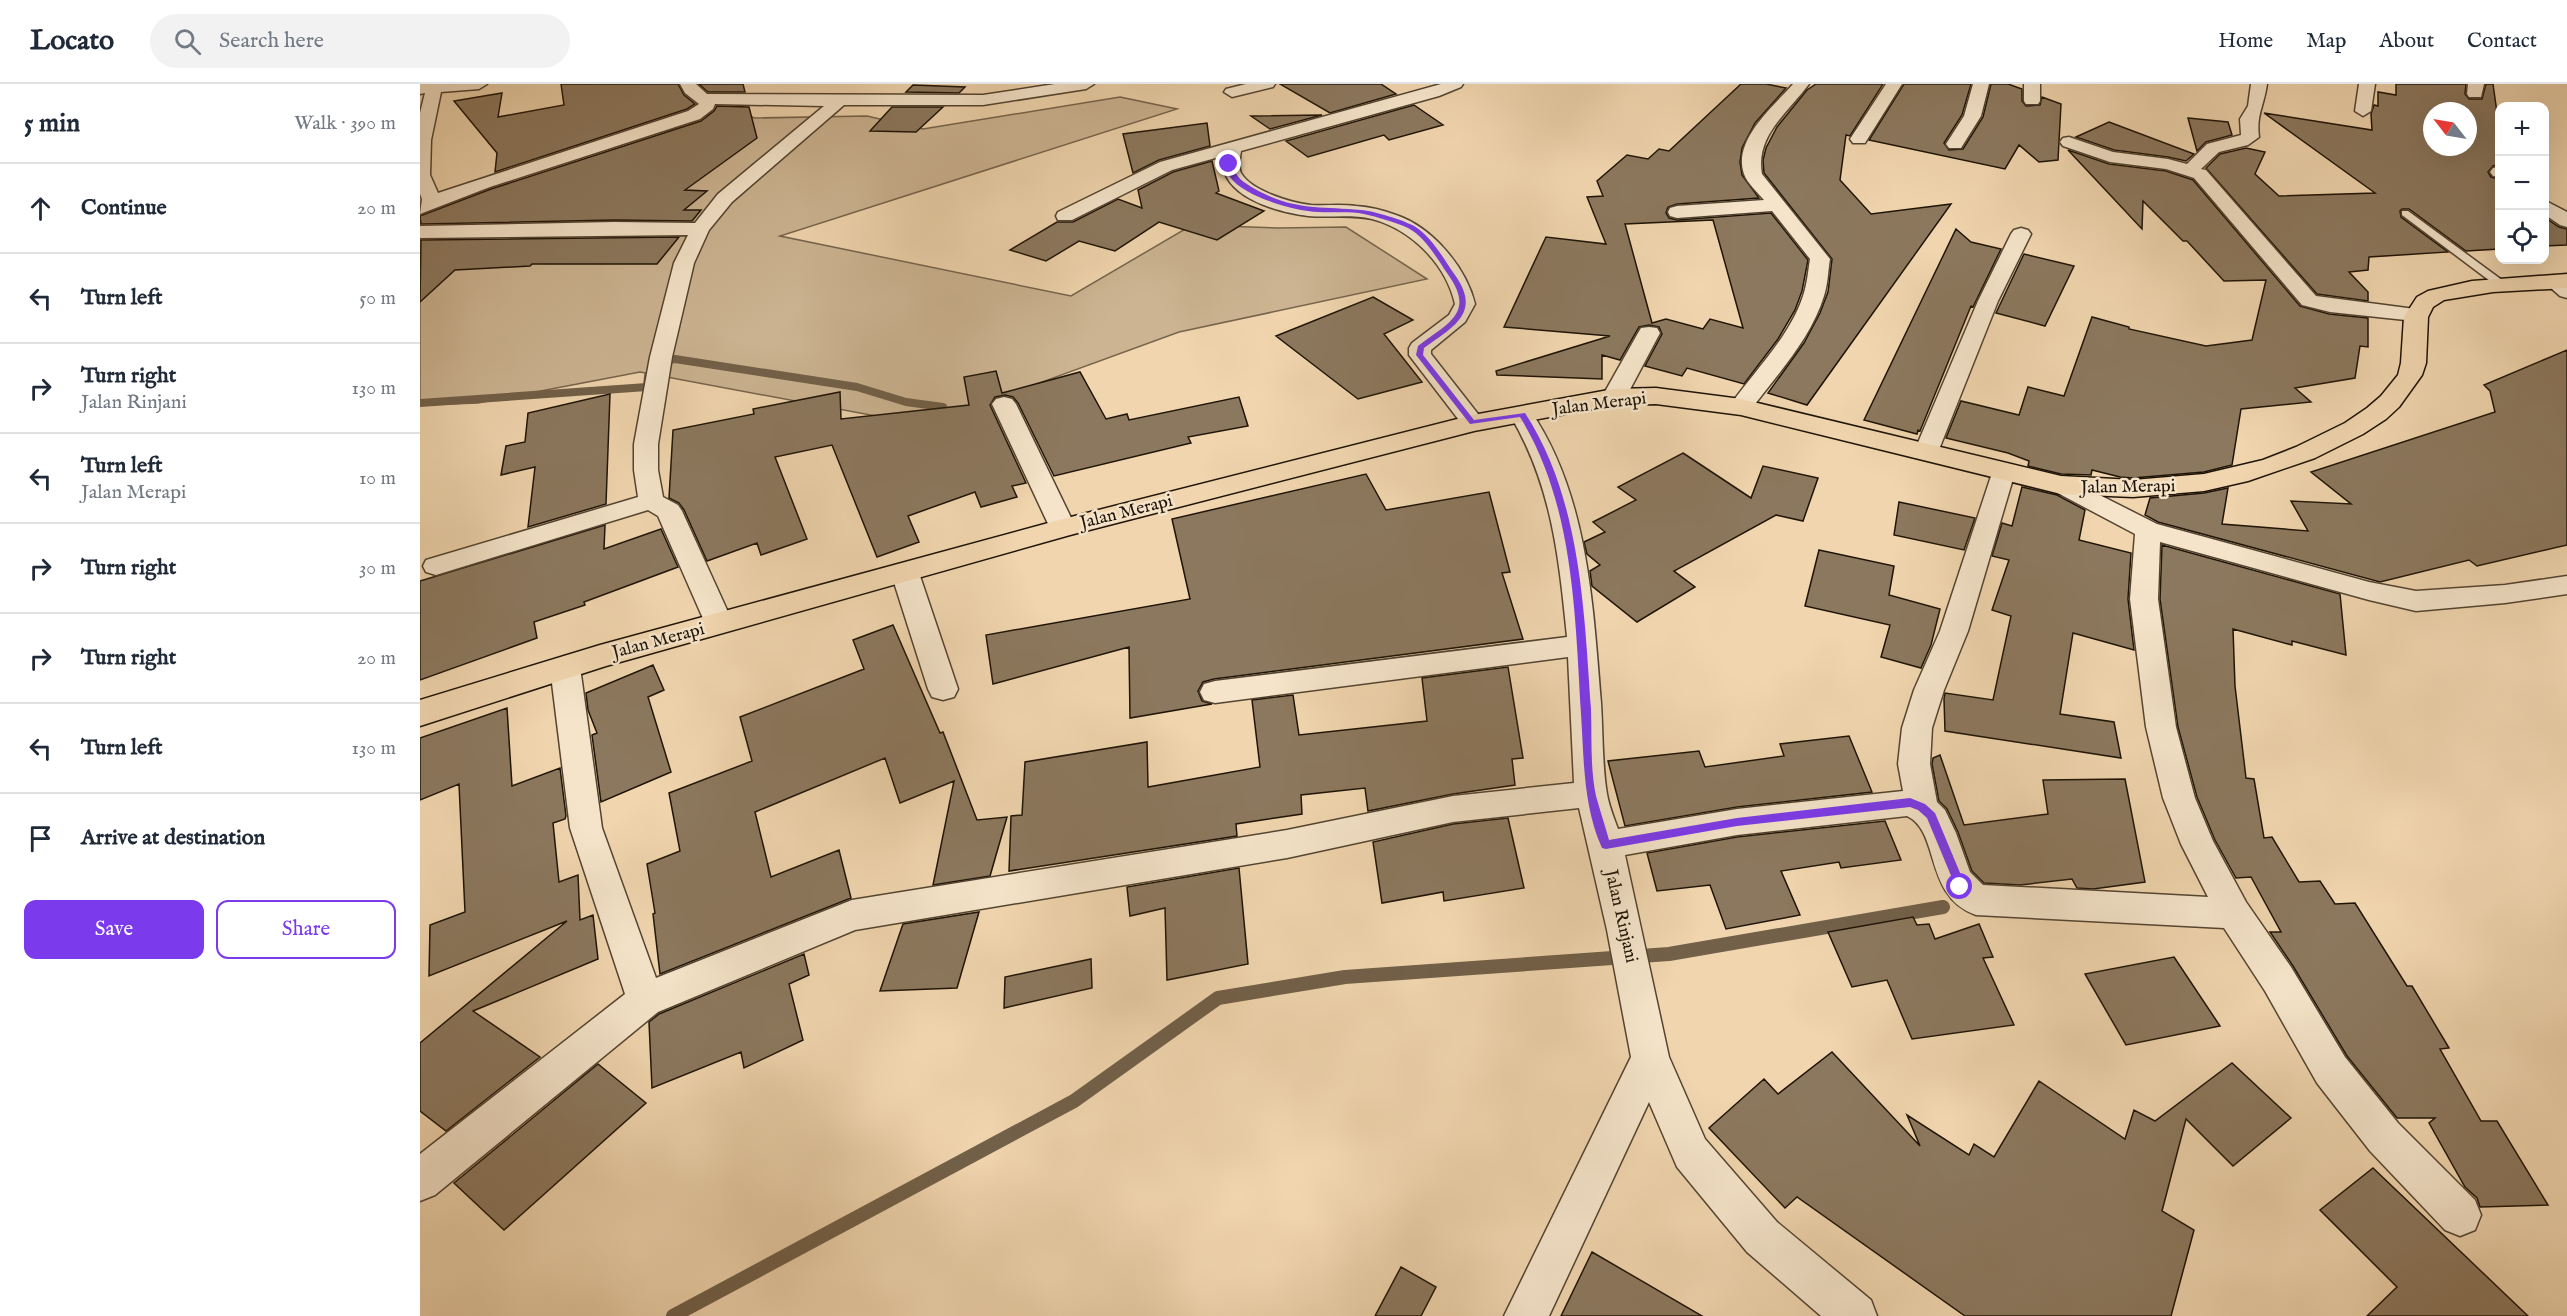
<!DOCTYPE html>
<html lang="en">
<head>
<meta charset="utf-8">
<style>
	:root { --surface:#fff; --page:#f2f2f3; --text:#1f2937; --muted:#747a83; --line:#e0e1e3; --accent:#7c3aed }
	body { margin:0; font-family:"IM FELL English",serif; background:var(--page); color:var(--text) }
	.controls { position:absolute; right:18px; top:18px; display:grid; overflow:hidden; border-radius:12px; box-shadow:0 6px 24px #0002 }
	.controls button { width:54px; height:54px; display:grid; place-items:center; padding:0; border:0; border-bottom:2px solid var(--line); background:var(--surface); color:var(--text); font:30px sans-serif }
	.compass { position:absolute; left:2003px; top:18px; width:54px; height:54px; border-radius:50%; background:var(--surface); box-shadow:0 6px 24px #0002; rotate:301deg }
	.stop { position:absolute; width:18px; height:18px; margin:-14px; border:4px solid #7c3aed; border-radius:50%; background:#fff }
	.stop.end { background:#7c3aed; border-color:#fff; box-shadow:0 2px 6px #0008 }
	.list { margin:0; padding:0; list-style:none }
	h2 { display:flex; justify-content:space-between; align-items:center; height:78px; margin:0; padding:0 24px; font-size:26px }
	h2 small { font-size:20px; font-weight:400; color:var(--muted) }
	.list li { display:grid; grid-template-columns:39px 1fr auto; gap:18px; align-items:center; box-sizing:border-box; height:90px; padding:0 24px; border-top:2px solid var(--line) }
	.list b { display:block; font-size:22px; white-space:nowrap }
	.list p { margin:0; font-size:20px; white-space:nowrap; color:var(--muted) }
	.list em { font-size:20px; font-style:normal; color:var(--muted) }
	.actions { display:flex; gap:12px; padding:18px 24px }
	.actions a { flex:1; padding:14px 0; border:2px solid var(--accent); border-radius:12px; text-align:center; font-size:21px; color:var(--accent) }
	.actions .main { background:var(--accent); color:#fff }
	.icon { flex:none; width:33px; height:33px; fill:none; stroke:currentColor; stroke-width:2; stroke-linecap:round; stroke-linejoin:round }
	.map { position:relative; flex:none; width:2147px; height:1232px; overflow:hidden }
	header { display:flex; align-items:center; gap:36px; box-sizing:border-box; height:84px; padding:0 30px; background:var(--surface); border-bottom:2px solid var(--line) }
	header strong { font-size:28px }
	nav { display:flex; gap:33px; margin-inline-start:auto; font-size:21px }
	.search { width:420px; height:54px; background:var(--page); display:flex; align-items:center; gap:15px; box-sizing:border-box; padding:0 21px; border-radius:33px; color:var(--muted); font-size:22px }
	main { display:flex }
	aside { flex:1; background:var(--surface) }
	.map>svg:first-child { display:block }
</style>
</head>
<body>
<header>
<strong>Locato</strong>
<div class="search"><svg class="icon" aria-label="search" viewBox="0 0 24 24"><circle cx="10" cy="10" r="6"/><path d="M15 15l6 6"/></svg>Search here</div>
<nav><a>Home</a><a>Map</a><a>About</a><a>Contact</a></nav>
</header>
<main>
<aside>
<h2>5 min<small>Walk · 390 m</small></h2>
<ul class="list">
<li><svg class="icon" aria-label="ahead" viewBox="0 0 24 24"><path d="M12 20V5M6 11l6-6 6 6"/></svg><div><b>Continue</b></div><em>20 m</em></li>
<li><svg class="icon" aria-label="left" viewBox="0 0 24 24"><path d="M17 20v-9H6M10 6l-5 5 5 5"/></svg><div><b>Turn left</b></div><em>50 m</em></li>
<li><svg class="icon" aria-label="right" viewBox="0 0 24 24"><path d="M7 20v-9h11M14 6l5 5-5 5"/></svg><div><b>Turn right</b><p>Jalan Rinjani</p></div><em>130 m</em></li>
<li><svg class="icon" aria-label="left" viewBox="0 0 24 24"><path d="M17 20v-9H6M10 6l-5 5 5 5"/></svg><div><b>Turn left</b><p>Jalan Merapi</p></div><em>10 m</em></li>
<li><svg class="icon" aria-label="right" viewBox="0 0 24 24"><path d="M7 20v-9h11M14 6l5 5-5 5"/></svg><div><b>Turn right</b></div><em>30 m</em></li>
<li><svg class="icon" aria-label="right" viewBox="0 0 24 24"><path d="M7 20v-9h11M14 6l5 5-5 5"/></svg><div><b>Turn right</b></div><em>20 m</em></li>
<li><svg class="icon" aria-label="left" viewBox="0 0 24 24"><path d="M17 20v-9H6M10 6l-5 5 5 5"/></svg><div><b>Turn left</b></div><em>130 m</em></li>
<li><svg class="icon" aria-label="arrive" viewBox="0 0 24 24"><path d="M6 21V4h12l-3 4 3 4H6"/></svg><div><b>Arrive at destination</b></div></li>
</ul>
<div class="actions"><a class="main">Save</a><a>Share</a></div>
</aside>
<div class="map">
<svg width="2147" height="1232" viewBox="0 0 2147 1232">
	<rect width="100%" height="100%" fill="#f0d5ae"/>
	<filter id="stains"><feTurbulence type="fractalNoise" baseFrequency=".00333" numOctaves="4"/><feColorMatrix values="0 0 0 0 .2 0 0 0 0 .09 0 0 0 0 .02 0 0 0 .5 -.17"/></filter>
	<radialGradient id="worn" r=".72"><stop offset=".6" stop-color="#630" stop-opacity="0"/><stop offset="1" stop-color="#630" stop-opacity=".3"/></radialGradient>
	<path fill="#ccb492" stroke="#76644c" stroke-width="1.5" d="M700 13 757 25 360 152 651 212 772 141 858 144 926 143 1007 195 759 248 504 341 220 288 58 319 0 321V118L78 92 138 113 232 54 304 24 335 34 447 32 503 45Z"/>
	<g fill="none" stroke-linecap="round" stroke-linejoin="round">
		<path stroke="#726049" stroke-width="8" d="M237 278 255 275 437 303 486 318 523 323
			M0 319 227 303 228 292"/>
		<path stroke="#726049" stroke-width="14" d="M253 1232 654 1017 798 914 925 893 1249 870 1523 823"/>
	</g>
	<path fill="#8c785e" stroke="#1f1407" stroke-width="1.5" fill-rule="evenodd" d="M141 0H258L264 11 275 20 267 25 75 88 77 69 34 17 82 9 78 33 144 21Z
		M279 0H323L325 8H288Z
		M860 0H961L976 10 910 29Z
		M1321 0H1346L1366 4 1335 39 1322 64 1320 78 1322 91 1339 114 1257 120 1248 123 1246 129 1249 134 1257 136 1351 129 1388 176 1382 207 1375 226 1358 255 1324 300 1267 284 1262 292 1225 282 1242 250 1239 243 1229 241 1219 243 1200 276 1182 271V295L1077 291 1076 287 1190 252 1084 243 1126 153 1186 160 1167 113 1183 112 1177 97 1207 71 1228 75 1239 65 1249 67ZM1293 136 1323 244 1290 235 1283 245 1246 235 1232 239 1205 140Z
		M1396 0H1463L1430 52 1426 51 1420 96 1451 130 1531 120 1387 321 1348 309 1384 259 1400 229 1408 208 1412 175 1344 89 1343 76 1346 64 1357 43 1387 6Z
		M1484 0H1551L1542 31 1524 59 1529 66 1543 65 1563 33 1571 0H1588L1602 5V17L1606 22 1620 21 1622 13 1641 20 1638 76 1619 78 1599 61 1585 85 1449 56Z
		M1976 0H2046L2045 10 2049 15H2062L2066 0H2073L2079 43V81L2073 82 2068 88 2071 93 2079 95V165L2046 167 1989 125H1982L1980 127 1981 133 2028 168 1949 173 1948 186 1929 188 1948 208V217L1897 210 1786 84 1800 70 1826 64 1845 68 1835 90 1859 112 1955 109 1844 29 1952 46 1951 30 1954 21 1958 22V8L1976 11ZM2012 27H2048V63H2012Z
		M493 1 545 3 539 9 486 8Z
		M994 21 1023 41 969 56 964 51 888 73 866 57Z
		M297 22 329 23 337 54 265 106 287 107 264 126H281L272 137 194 136 1 140 0 132 71 105 281 37 294 27Z
		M472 23H523L496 48 450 47Z
		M902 31 850 45 831 32Z
		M1768 34 1808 38 1812 51 1786 58 1777 67Z
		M1689 38 1774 70 1766 77 1748 73 1694 66 1656 53Z
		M787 39 790 62 739 76 713 89 703 50Z
		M1648 66 1689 80 1746 87 1773 96 1880 222 1909 230 1948 234V263L1940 262 1935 294 1875 304 1891 318 1821 325 1812 381 1784 388 1713 394 1700 393 1672 386 1671 391 1641 390 1608 382 1609 377 1588 369 1526 354 1541 317 1599 331 1608 303 1644 312 1672 233 1709 243V245L1786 262 1832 256 1846 196 1804 197 1767 157H1763L1723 117 1722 145Z
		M792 77 799 107 796 109 844 127 797 156 739 138 695 167 659 157 626 177 590 166 637 138H653L698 115 722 124 718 106 753 88Z
		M2124 133 2139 143 2147 145V161L2124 162Z
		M1536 145 1551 158 1581 165 1553 223 1551 222 1500 347 1498 346 1497 350 1444 336Z
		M259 153 237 180H112L110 182 35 186 0 218 1 156Z
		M1604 170 1654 182 1625 242 1576 229Z
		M953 213 993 236 964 250 1002 298 938 315 856 252Z
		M2147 266V461L2057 482 2049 476 1960 498 1738 438 1725 431 1730 414 1784 409 1808 404 1802 440 1888 447 1871 417 1931 420 1891 388 2075 328 2070 307 2064 301Z
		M576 287 582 309 660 288 686 335 707 330 709 336 819 313 828 342 768 353 771 359 634 392 598 319 593 313 585 311 575 313 570 321 606 399 592 402 597 413 561 423 555 408 488 432 499 458 457 473 412 361 355 373 387 455 341 471 337 459 287 477 264 426 259 419 249 414 253 346 334 330 333 325 420 308 421 335 549 321 544 293Z
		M190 310 186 420 108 443 115 383 81 391 86 362 105 358 108 329Z
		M1263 369 1331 414 1343 382 1398 394 1383 437 1356 431 1254 487 1275 503 1217 538 1172 502 1170 487 1180 481 1167 470 1164 458 1185 448 1173 438 1216 416 1198 403Z
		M946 390 966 426 1069 408 1090 488 1082 489 1103 555 794 595 783 598 778 607 782 617 792 620 710 634 709 563 573 600 566 551 770 515 752 435Z
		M1602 403 1637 411 1665 426 1659 456 1711 469 1708 515 1714 566 1653 549 1640 630 1694 638 1701 674 1525 647 1524 615 1525 609 1573 616 1591 532 1572 526 1589 476 1572 472 1582 439 1592 442Z
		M1479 418 1555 434 1544 466 1474 451Z
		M185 441 184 465 241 445 258 483 164 518 165 521 114 538 117 554 0 596V497Z
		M1742 461 1920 510 1926 571 1872 557V561L1813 545 1815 602 1826 694 1834 695 1844 754 1852 753 1879 798 1900 797 1915 820 1935 819 1987 902H1992L2029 964 2020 965 2061 1037H2077L2128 1121 2060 1123 2057 1114 2045 1103 2009 1039 2015 1034H1977L1927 972 1873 882 1850 848H1861L1831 793 1816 794 1795 756 1777 713 1758 643 1740 515Z
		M1399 466 1474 482 1469 511 1520 525 1511 561 1501 584 1461 573 1470 541 1385 522Z
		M473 541 520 649 523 648 557 736 587 733 570 792 513 801 534 697 480 719 465 674 335 728 351 793 419 766 431 814 240 890 233 830 235 829 227 780 260 767 249 709 332 677 320 633 444 585 433 556Z
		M233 581 244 606 228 613 251 688 181 718 172 651 177 649 168 626 166 609Z
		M1088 583 1103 674 1092 675 1095 701 1033 710 948 727 945 704 881 711 882 730 816 740 817 752 589 787 591 732 602 731 605 678 727 658 728 703 840 683 832 616 873 611 879 651 1007 637 1002 594Z
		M87 624 92 702 140 684 146 732 145 735 133 739 139 798 158 791 160 836 173 831 178 875 53 927 120 973 26 1047 0 1027V959L147 837 9 892 10 841 45 828 39 700 0 716V654Z
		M1429 652 1452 708 1317 723 1205 742 1188 677 1279 667 1285 683 1364 672 1360 660Z
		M1520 671 1544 741 1628 730 1623 696 1705 695 1725 798 1673 805 1657 804 1652 795 1600 801 1564 799 1552 787 1538 748 1527 725 1519 717 1512 680 1513 674Z
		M1088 734 1104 804 1024 817 1023 808 962 819 953 758 1033 740Z
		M1465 737 1481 776 1421 784 1419 778 1361 787 1380 831 1306 845 1290 801 1237 807 1227 769 1317 753Z
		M819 784 828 880 747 896 745 824 710 832 707 803Z
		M559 828 537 904 460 907 483 840Z
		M1493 833 1497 841 1509 840 1515 855 1559 840 1573 873 1563 874 1594 941 1492 955 1467 896 1432 903 1408 848Z
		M384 870 389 891 369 900 383 956 324 984 321 968 232 1004 229 938 239 930Z
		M1754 873 1800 942 1706 961 1665 890Z
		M671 875 672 904 584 924 585 893Z
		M1412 968 1500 1062 1487 1031 1549 1071 1554 1060 1574 1073 1619 997 1705 1055 1714 1026 1735 1037 1812 979 1871 1034 1813 1082 1766 1035 1742 1127 1774 1146 1751 1232H1545L1377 1113 1365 1124 1289 1044 1344 995 1358 1010Z
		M178 980 226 1019 84 1146 34 1099Z
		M1953 1084 2108 1232H1947L1977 1203 1900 1126Z
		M1172 1168 1282 1232H1141Z
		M981 1183 1016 1203 1001 1232H955Z"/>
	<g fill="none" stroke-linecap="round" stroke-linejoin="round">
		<defs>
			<path id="lane" d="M1982 127H1988L2086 199V203H2078L1982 131Z"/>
			<path id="street" d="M0 0H67L59 5 21 8 11 56 10 91 18 109 268 27 279 20 265 9 260 0H276L287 10 563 11 635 0H674L666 5 563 21H424L312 118 289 146 274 179 252 273 238 360V386L243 413 258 421 262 427 313 539 309 546 299 549 289 546 285 539 238 432 228 426 16 491 6 488 3 482 6 476 218 413 214 386V360L230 273 254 179 268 151 0 154V142L194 138 275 139 298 110 404 22 295 20 293 25 280 35 70 103 0 130 2 115 0 110V29L5 9 0 10Z
				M826 0H855L853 3 812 13 804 8 806 5Z
				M1021 0H1043L1041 3 1019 12 821 67C820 74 818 83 821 89 831 107 872 119 891 121 906 122 921 120 936 122 950 123 963 126 976 131 1012 143 1046 183 1055 220L1045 238 1011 266V270L1065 339 1061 344 1053 346 1045 344 989 271V264L992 259 1029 231 1035 220C1026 180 991 145 952 135 931 130 909 134 888 132 856 128 798 112 803 72L752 86 652 136H638L636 132 638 128 740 78Z
				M1373 0H1389C1368 29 1335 51 1342 90L1410 175C1408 187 1408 200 1404 212 1391 255 1356 292 1329 328L1321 330 1313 328 1309 323C1334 287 1369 254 1383 212 1387 200 1388 188 1390 175L1352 127 1257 134 1250 132 1248 128 1250 124 1257 122 1344 116C1338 109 1327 99 1324 90 1312 56 1354 22 1373 0Z
				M1466 0H1482L1445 59H1433L1430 55Z
				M1553 0H1569L1561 32 1541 64H1529L1526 60 1544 32Z
				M1604 0H1620V17L1618 20H1606L1604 17Z
				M1831 0H1847C1844 22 1836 31 1839 53L1828 61 1799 68 1781 85 1786 86 1896 212 1995 225 2002 227 2006 231 2002 235 1995 237 1910 228 1882 221 1774 94 1746 85 1690 78 1643 62 1640 58 1643 54 1649 53 1693 68 1748 75 1767 80 1787 60 1821 51 1820 35 1828 22Z
				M1939 0H1955L1951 27 1943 32 1935 27Z
				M2048 0H2064L2061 13H2049L2047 10Z
				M2079 83 2080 93 2073 92 2070 88 2073 84Z
				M2124 116 2147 128V143L2140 141 2124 130Z
				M1601 144 1608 146 1611 150 1578 217 1518 368 1515 373 1506 375 1497 373 1494 368 1558 217 1591 150 1594 146Z
				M2134 192 2147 198V214L2140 212 2124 198 2127 194Z
				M1229 243 1237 244 1240 249 1206 313 1202 318 1194 320 1186 318 1182 313 1218 249 1221 244Z
				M584 313 592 315 596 320 656 444 652 450 643 452 634 450 630 444 572 320 576 315Z
				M1102 324 1110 326C1168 410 1173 521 1181 619 1183 649 1182 681 1187 710 1189 722 1194 734 1198 745L1317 725 1483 707 1478 680 1482 644 1494 606 1520 547 1574 383 1583 380 1592 383 1595 388 1548 547 1524 606 1512 644 1510 680 1517 718 1525 726 1536 749 1550 788 1563 801 1788 813 1761 760 1743 714 1726 643 1710 515 1715 450 1632 406 1628 401 1632 396 1641 393 1650 396 1737 440 1949 498 1996 507 2085 501 2147 492V510L2085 519 1996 527 1949 516 1740 458 1738 515 1756 643 1775 714 1793 757 1826 818 1871 883 1925 973 1978 1039 2055 1116 2061 1131 2055 1146 2040 1152 2025 1146 1950 1067 1897 999 1845 907 1804 844 1556 831C1503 812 1521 748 1487 732L1317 751 1205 771 1249 973 1285 1055 1357 1138 1451 1216 1457 1232H1401L1327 1168 1257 1083 1229 1018 1129 1232H1084L1211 973 1187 846 1159 724 1033 738 867 774 435 846 238 928 15 1111 0 1117V1070L205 910 150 744 130 583 135 576 145 572 155 576 160 583 182 744 236 894 432 816 867 746 1033 712 1154 699 1148 573 795 619 784 616 780 608 784 600 795 597 1147 553C1139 474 1132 401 1090 331L1094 326Z
				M485 480 495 483 499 489 538 605 534 613 523 616 512 613 508 605 471 489 475 483Z"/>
			<path id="primary" d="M2147 190V204L2073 208 2024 216 2013 223 2008 233 2006 279 2002 291 1979 323 1966 335 1943 350 1895 374 1828 397 1784 407 1713 413 1641 410 1321 331 1236 320 1194 321 1054 347 650 451 186 582 0 642V616L180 561 643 435 1053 331 1194 305 1236 304 1321 315 1641 392 1713 396 1784 390 1843 376 1876 363 1925 339 1947 324 1961 312 1978 291 1981 279 1984 233 1997 213 2008 207 2052 197Z"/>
		</defs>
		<use href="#lane" stroke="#534431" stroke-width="3"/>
		<use href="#street" stroke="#534431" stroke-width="3"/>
		<use href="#primary" stroke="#1f1407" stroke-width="3"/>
		<use href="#lane" fill="#f5e4ca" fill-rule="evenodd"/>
		<use href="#street" fill="#f5e4ca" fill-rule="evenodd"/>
		<use href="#primary" fill="#f0d5ae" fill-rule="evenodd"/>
	</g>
	<path fill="#7c3aed" d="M809 78 812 80C816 94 823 98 835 105 874 127 900 122 941 126 954 127 983 136 994 142 1012 153 1023 174 1035 191 1062 229 1033 243 1004 264L1003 271 1054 336 1105 329C1161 415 1164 526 1171 625 1172 653 1170 684 1176 712 1180 727 1185 741 1189 756L1317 734 1490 714 1505 720 1515 729 1546 803 1544 806H1537L1507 734 1498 726 1490 723 1317 742 1186 765 1182 764C1163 722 1164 675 1161 630 1155 531 1154 420 1100 333L1050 340 996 271 998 262C1029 238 1056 229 1027 189 1016 173 1005 153 988 144 975 138 957 133 944 130 929 127 913 129 898 128 875 127 824 113 810 93 808 89 808 84 807 80Z"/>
	<g text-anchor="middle" stroke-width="5" stroke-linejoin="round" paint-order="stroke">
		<g font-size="18" fill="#1f1407" stroke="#f5e4ca">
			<text transform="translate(1179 319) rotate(-7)" y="6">Jalan Merapi</text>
			<text transform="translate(1708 402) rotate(-1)" y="6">Jalan Merapi</text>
			<text transform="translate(706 427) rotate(-14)" y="6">Jalan Merapi</text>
			<text transform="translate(238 556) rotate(-15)" y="6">Jalan Merapi</text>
			<text transform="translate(1202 832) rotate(77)" y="6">Jalan Rinjani</text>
		</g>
	</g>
	<rect width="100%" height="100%" filter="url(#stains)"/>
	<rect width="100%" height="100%" fill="url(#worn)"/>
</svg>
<div class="controls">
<button>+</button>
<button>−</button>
<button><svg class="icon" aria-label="locate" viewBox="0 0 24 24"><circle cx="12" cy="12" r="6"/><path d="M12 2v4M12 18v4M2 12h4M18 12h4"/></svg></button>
</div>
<svg class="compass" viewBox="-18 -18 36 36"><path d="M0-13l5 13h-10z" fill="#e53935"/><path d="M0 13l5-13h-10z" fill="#747a83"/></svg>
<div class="stop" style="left:1540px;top:803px"></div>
<div class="stop end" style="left:809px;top:80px"></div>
</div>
</main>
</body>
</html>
